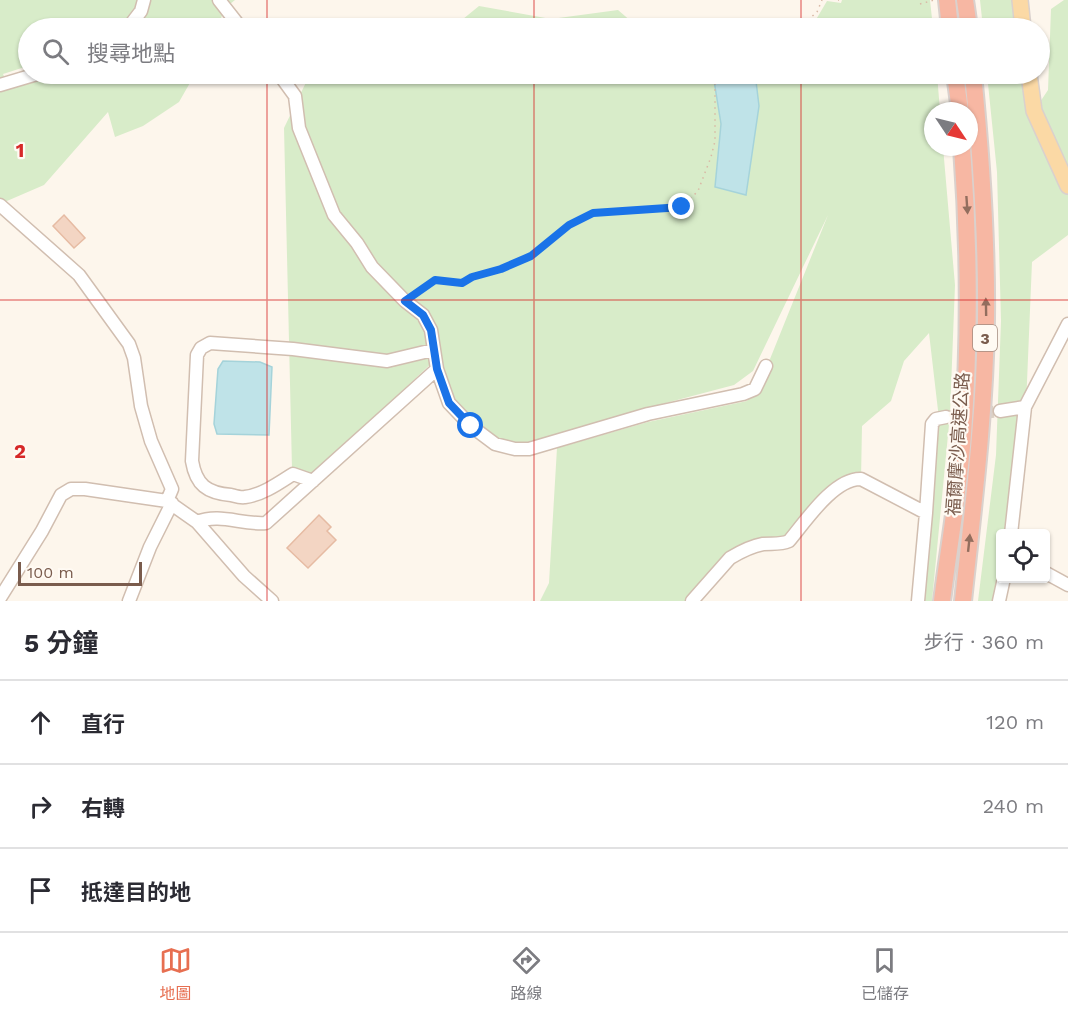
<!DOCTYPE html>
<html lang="zh-TW">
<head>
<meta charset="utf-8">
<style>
	:root { --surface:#fff; --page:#f2f2f3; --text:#2b2b33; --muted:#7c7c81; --line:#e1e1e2; --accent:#e76f51 }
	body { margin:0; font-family:"Work Sans","Noto Sans TC",sans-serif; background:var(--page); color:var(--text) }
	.controls { position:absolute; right:18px; bottom:18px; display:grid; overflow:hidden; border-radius:6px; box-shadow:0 2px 4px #0004 }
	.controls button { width:54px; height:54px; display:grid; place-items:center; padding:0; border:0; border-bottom:2px solid var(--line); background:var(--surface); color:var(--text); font:30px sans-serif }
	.compass { position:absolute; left:924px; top:102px; width:54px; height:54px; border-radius:50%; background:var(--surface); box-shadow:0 2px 4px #0004; rotate:125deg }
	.scale { position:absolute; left:18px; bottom:15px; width:124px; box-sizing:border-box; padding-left:6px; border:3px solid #7a5c4d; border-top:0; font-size:16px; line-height:21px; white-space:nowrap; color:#7a5c4d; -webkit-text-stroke:4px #fffaf3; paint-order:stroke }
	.stop { position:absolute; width:18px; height:18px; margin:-14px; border:4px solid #1a73e8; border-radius:50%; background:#fff }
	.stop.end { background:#1a73e8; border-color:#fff; box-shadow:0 2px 6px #0008 }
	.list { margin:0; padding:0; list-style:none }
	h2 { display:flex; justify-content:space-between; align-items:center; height:78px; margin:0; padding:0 24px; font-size:26px }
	h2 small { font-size:20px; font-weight:400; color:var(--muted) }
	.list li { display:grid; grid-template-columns:39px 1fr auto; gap:18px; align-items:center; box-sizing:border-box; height:84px; padding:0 24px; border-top:2px solid var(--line) }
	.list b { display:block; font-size:22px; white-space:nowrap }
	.list em { font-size:20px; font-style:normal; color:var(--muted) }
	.icon { flex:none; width:33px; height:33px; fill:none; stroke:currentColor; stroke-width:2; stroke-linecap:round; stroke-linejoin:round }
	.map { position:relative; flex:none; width:1068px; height:601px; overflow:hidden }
	.search { position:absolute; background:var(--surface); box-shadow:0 2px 4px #0004; left:18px; right:18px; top:18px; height:66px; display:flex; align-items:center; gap:15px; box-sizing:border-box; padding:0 21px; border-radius:33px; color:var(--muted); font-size:22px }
	.sheet { height:330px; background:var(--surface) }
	nav { display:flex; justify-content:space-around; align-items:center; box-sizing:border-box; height:84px; border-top:2px solid var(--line); background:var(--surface); font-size:16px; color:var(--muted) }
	nav a { display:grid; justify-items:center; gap:3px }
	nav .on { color:var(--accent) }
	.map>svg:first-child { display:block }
</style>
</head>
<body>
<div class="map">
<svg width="1068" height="601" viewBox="0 0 1068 601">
	<rect width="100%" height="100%" fill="#fdf6ec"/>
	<path fill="#d8ecc9" d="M0 0H235L225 8 217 28H28V66L3 74 7 83 32 74H195L179 102 143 126 115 137 108 112 44 185 0 204Z
		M842 0H930L933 28H811L827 1 841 3Z
		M980 0H1027L1029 28H983Z
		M1064 0H1068V235L1032 262 1026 406 1014 533 1000 534V578L1004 601H978L996 455 1001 321 997 172 987 74H1033L1038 105 1048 90 1051 9Z
		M479 6 551 19 618 10 639 28H452Z
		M310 74H713L721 124 715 186 746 194 754 138 756 82 750 74H937L940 111H933V147H943L955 285 950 414 932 601H918L939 419 929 333 904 361 891 401 862 426 861 479H850L790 541 743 553 695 601H540L549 583 557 448 648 422 747 401 768 364 828 215 753 371 734 385 643 409 522 445 484 437 453 407 437 358 305 483 292 469 284 128Z"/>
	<path fill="#bfe3e8" stroke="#a5d3da" stroke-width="1.5" d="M713 74H750L756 81 759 106 746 195 715 187 721 124Z
		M223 361 260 362 272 367 269 435 217 434 214 424 218 369Z"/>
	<path fill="#f3d5c3" stroke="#e6bba3" stroke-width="1.5" d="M64 215 85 238 74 248 53 226Z
		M319 515 331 527 327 531 336 540 308 568 287 548Z"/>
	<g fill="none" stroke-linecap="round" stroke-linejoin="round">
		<path stroke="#dcd0c4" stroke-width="12" stroke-dasharray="12 6" stroke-linecap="butt" d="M946 417 1000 411"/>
		<defs>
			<path id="minor" d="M219 0 241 28
				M128 28 141 11 144 0
				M279 74 295 96 299 128 334 215 357 243 372 267 405 301 423 315 431 330 437 369 449 403 471 426 495 444 515 449H529L648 414 743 394 755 389 766 366
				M0 85 37 74
				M0 205 79 275 129 344 134 358 141 406 151 441 172 489 167 501
				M1000 411 1025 407
				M313 481 293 474C279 483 262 495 245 497 241 498 235 496 231 495 207 493 196 485 192 461L197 355 201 348 210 343 293 349 387 361 433 350
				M926 513 932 424 936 419 946 417
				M197 522C220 513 242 525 266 523L437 369
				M1011 534 1025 407 1068 324
				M1046 573 1068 585
				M0 598 42 531 61 495 71 489H85L167 501 197 522 244 576 272 601
				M129 601 150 547 172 503
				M692 601 730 558C740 552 752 546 763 544 772 543 780 545 789 541 805 522 834 478 861 479L926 513 918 601
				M999 601 1004 578"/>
			<path id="major" d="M1020 0 1023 28
				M1029 74 1034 111 1068 186"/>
			<path id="highway" d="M947 0 950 28
				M965 0 969 28
				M955 74 960 111
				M942 601C949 546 959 490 963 434 970 338 969 242 962 147
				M963 601C973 508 985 414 986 319 987 237 981 155 973 74"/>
		</defs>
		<use href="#minor" stroke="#d1beb0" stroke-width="15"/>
		<use href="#major" stroke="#dad1cd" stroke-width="18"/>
		<use href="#highway" stroke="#dad1cd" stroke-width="20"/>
		<path stroke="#d9b8a5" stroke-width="1.5" stroke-dasharray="1.5 4.5" stroke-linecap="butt" d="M838 0H839
			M920 4 934 0
			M799 28 817 12 822 0
			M413 296 435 280 462 283 472 277 501 269 531 257 569 225 593 213 682 207 698 191 711 157 715 141V74"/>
		<use href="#minor" stroke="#fff" stroke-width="12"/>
		<use href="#major" stroke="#fbd9a5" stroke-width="15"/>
		<use href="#highway" stroke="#f7b7a3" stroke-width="16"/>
	</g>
	<defs><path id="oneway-solid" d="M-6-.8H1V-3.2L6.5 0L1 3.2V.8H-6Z" transform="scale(1.5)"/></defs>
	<g fill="#936e5e">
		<use href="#oneway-solid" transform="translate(967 205) rotate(86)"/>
		<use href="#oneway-solid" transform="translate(986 307) rotate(-91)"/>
		<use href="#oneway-solid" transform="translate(969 543) rotate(-84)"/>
	</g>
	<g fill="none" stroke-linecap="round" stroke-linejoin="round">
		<path stroke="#1a73e8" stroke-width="8" d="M471 426 449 403 437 369 431 330 423 315 405 301 435 280 462 283 472 277 501 269 531 256 569 225 593 213 682 207"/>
	</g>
	<path fill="none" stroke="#d62828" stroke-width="1.5" stroke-opacity="0.55" d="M267 0V28M534 0V28M801 0V28M267 74V601M534 74V601M801 74V601M0 300H1068"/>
	<g text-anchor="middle" stroke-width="4.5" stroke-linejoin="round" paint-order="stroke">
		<rect fill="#fffaf3" stroke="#a28b7f" stroke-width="1.5" x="973" y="325" width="24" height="26" rx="4.5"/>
		<g font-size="16" font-weight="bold" fill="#7a5c4d">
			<text x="985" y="344">3</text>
		</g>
		<g font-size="18" fill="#7a5c4d" stroke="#fffaf3">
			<text transform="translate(958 444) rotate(-86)" y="6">福爾摩沙高速公路</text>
		</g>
	</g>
	<g font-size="20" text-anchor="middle" font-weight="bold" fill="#d62828" stroke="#fffaf3" stroke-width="4.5" stroke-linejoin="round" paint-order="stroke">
		<text x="20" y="157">1</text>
		<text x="20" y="458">2</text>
	</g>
</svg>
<div class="controls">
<button><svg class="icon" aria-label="locate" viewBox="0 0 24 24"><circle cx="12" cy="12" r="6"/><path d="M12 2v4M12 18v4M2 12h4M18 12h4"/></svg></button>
</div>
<svg class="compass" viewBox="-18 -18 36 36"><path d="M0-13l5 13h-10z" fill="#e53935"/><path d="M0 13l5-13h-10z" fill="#7c7c81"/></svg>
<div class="scale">100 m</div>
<div class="stop" style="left:471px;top:426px"></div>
<div class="stop end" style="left:682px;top:207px"></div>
<div class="search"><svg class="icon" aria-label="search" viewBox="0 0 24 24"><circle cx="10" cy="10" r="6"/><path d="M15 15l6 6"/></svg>搜尋地點</div>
</div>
<section class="sheet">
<h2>5 分鐘<small>步行 · 360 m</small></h2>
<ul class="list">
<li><svg class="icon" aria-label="ahead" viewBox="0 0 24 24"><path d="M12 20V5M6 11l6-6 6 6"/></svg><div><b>直行</b></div><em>120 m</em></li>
<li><svg class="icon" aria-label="right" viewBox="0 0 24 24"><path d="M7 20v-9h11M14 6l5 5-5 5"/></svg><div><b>右轉</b></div><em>240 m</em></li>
<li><svg class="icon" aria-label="arrive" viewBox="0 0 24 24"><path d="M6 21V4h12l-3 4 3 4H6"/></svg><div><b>抵達目的地</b></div></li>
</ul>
</section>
<nav>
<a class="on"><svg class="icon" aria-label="map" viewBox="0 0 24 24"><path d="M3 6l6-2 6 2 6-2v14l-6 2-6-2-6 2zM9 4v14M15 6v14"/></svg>地圖</a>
<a><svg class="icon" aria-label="directions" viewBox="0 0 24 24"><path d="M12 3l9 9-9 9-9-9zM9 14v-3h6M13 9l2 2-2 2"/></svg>路線</a>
<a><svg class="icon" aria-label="saved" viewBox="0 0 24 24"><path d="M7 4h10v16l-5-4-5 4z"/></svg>已儲存</a>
</nav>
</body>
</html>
